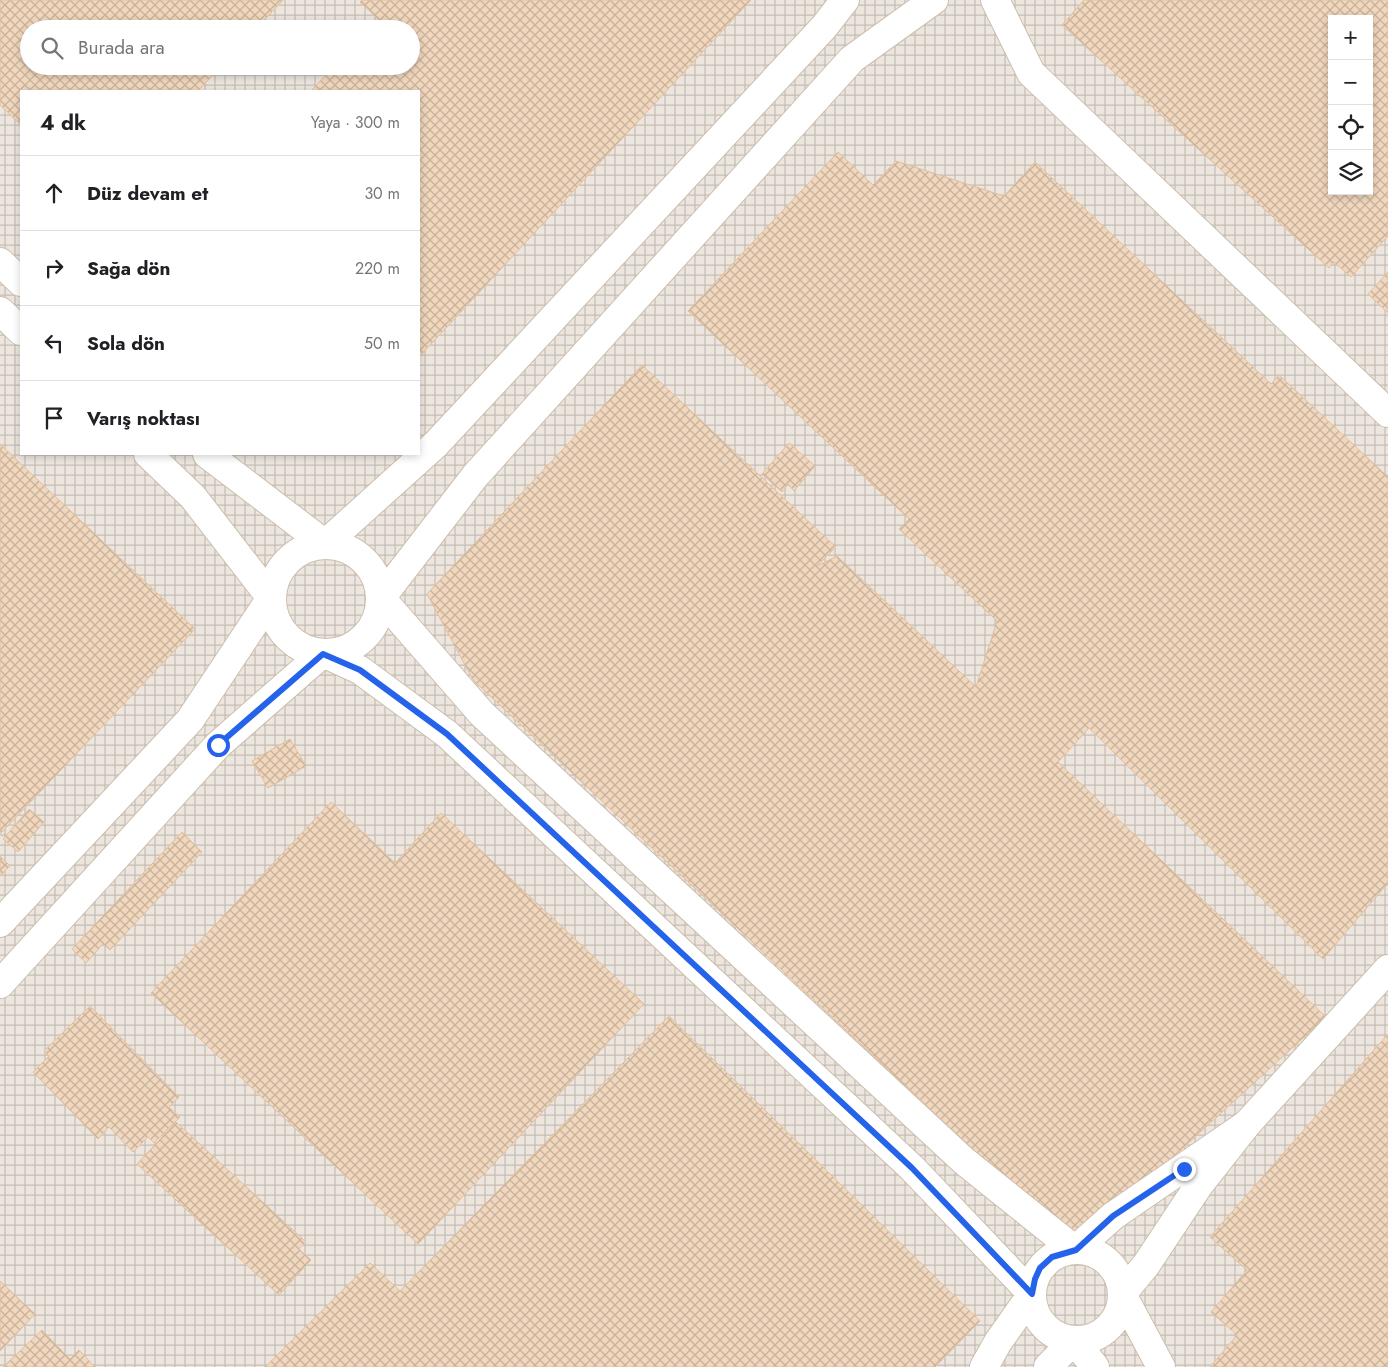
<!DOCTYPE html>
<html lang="tr">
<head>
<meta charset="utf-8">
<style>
	:root { --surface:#fff; --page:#f6f6f6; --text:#202124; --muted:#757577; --line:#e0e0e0 }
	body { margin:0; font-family:Jost,sans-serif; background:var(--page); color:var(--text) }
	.controls { position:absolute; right:15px; top:15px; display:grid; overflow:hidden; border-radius:0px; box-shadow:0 2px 8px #0003 }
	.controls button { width:45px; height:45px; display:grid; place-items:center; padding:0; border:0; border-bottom:1px solid var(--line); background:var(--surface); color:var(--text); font:25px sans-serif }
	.stop { position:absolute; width:15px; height:15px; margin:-11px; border:4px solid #2563eb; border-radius:50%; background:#fff }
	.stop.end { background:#2563eb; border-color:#fff; box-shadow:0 1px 5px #0008 }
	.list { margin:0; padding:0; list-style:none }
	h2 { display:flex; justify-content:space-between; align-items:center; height:65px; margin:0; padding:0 20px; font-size:21px }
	h2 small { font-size:16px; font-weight:400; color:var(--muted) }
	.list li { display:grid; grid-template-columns:32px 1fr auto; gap:15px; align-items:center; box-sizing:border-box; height:75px; padding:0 20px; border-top:1px solid var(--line) }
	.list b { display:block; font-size:19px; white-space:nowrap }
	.list em { font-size:16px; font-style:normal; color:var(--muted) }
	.icon { flex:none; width:28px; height:28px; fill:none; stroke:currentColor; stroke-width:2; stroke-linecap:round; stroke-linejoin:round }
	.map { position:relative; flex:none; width:1388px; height:1367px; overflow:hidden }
	.search { position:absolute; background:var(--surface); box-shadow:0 2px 8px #0003; left:20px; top:20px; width:400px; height:55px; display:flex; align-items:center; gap:12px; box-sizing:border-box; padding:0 18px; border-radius:28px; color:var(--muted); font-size:19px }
	.panel { position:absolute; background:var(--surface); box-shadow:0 2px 8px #0003; left:20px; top:90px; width:400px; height:365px; border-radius:0px }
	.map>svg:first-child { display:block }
</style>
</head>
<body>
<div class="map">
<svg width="1388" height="1367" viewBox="0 0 1388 1367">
	<defs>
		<pattern id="industrial-grid" width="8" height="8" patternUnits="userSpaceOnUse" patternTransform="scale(1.25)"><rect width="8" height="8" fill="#ece6df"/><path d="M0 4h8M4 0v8" fill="none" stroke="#c4beb7"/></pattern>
		<pattern id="building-cross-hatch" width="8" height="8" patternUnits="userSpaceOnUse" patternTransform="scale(1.25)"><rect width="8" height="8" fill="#f1d7bd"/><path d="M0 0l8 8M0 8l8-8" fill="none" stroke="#c8b29c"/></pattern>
	</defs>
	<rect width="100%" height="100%" fill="#fcf5e5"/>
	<path fill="url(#industrial-grid)" fill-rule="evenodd" d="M0 0H1388V1367H0ZM1332 19H1369V191H1332ZM29 29H411V66H29ZM21 91H419V454H21Z"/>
	<path fill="url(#building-cross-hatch)" stroke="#e3bf9e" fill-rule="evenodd" d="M0 0H283L256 29H29V66H221L198 91H21V125L0 105Z
		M362 0H751L419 357V91H311L334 66H411V29H369L378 19 360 2Z
		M1084 0H1388V236L1351 277 1334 262 1329 268 1062 25ZM1332 19H1369V191H1332Z
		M838 152 873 185 896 161 1004 196 1035 162 1271 384 1279 375 1388 477V883L1323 959 1089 728 1058 762 1326 1017 1076 1246 473 680 427 594 642 365 836 547 817 566 837 556 976 687 997 621 899 529 909 519 688 311Z
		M1388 272V313L1368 294Z
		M789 443 815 466 794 491 788 484 782 492 762 474Z
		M0 444 195 629 0 834Z
		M290 739 306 766 268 788 252 761Z
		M331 802 395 863 441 813 644 1004 418 1244 151 993Z
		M29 809 44 822 18 852 3 839Z
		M182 832 202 852 110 950 103 944 86 963 72 949Z
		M0 856 10 866 0 876Z
		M90 1006 179 1097 169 1107 180 1117 154 1143 148 1137 133 1152 109 1127 98 1139 33 1072 49 1056 44 1051Z
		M669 1016 980 1321 935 1367H265L370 1263 400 1291Z
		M1388 1034V1367H1210L1237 1335 1211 1312 1247 1270 1210 1237Z
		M176 1122 306 1242 299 1249 311 1260 279 1295 137 1164Z
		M0 1281 35 1314 0 1351Z
		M42 1330 70 1359 79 1350 95 1367H3Z"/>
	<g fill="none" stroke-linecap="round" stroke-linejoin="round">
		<defs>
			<path id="minor" d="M934 0 852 59 475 476 381 598 482 714 964 1161 1075 1250 1113 1216 1247 1124
				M995 0 1031 73 1388 413
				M0 262 21 282
				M0 311 21 331
				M207 454 325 544 436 444 824 27 845 0
				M272 599a54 54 0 1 1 108 0a54 54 0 1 1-108 0Z
				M0 923 190 720 271 598 193 497 148 454
				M0 984 218 745 323 653 360 670 447 734 912 1168 1032 1294 998 1342 984 1367
				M1032 1295a45 45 0 1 1 90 0a45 45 0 1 1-90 0Z
				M1048 1367 1074 1340 1095 1367
				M1161 1367 1122 1294 1146 1265 1199 1185 1247 1124 1388 969"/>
		</defs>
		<use href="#minor" stroke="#cdbeac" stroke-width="30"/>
		<use href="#minor" stroke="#fff" stroke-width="28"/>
	</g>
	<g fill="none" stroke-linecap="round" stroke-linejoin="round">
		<path stroke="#2563eb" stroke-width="6" d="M218 745 323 654 360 670 447 734 912 1168 1032 1294 1035 1279 1040 1268 1052 1257 1076 1250 1113 1216 1184 1169"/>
	</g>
</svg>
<div class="controls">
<button>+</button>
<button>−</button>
<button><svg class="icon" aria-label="locate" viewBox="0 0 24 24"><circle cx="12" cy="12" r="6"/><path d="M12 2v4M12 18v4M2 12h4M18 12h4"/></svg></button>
<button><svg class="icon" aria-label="layers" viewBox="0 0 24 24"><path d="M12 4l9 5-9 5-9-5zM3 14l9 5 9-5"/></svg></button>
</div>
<div class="stop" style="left:218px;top:745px"></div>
<div class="stop end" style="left:1184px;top:1169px"></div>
<div class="search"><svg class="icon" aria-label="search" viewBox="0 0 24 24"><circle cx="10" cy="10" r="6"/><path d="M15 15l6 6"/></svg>Burada ara</div>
<section class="panel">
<h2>4 dk<small>Yaya · 300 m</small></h2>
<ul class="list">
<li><svg class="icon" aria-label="ahead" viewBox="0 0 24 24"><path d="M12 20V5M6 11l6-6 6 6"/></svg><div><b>Düz devam et</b></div><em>30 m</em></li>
<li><svg class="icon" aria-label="right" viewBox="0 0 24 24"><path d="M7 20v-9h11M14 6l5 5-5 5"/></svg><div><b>Sağa dön</b></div><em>220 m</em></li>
<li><svg class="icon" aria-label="left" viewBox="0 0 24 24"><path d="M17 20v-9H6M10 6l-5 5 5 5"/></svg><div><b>Sola dön</b></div><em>50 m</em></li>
<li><svg class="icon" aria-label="arrive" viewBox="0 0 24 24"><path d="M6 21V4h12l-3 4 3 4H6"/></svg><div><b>Varış noktası</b></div></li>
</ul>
</section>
</div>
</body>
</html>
